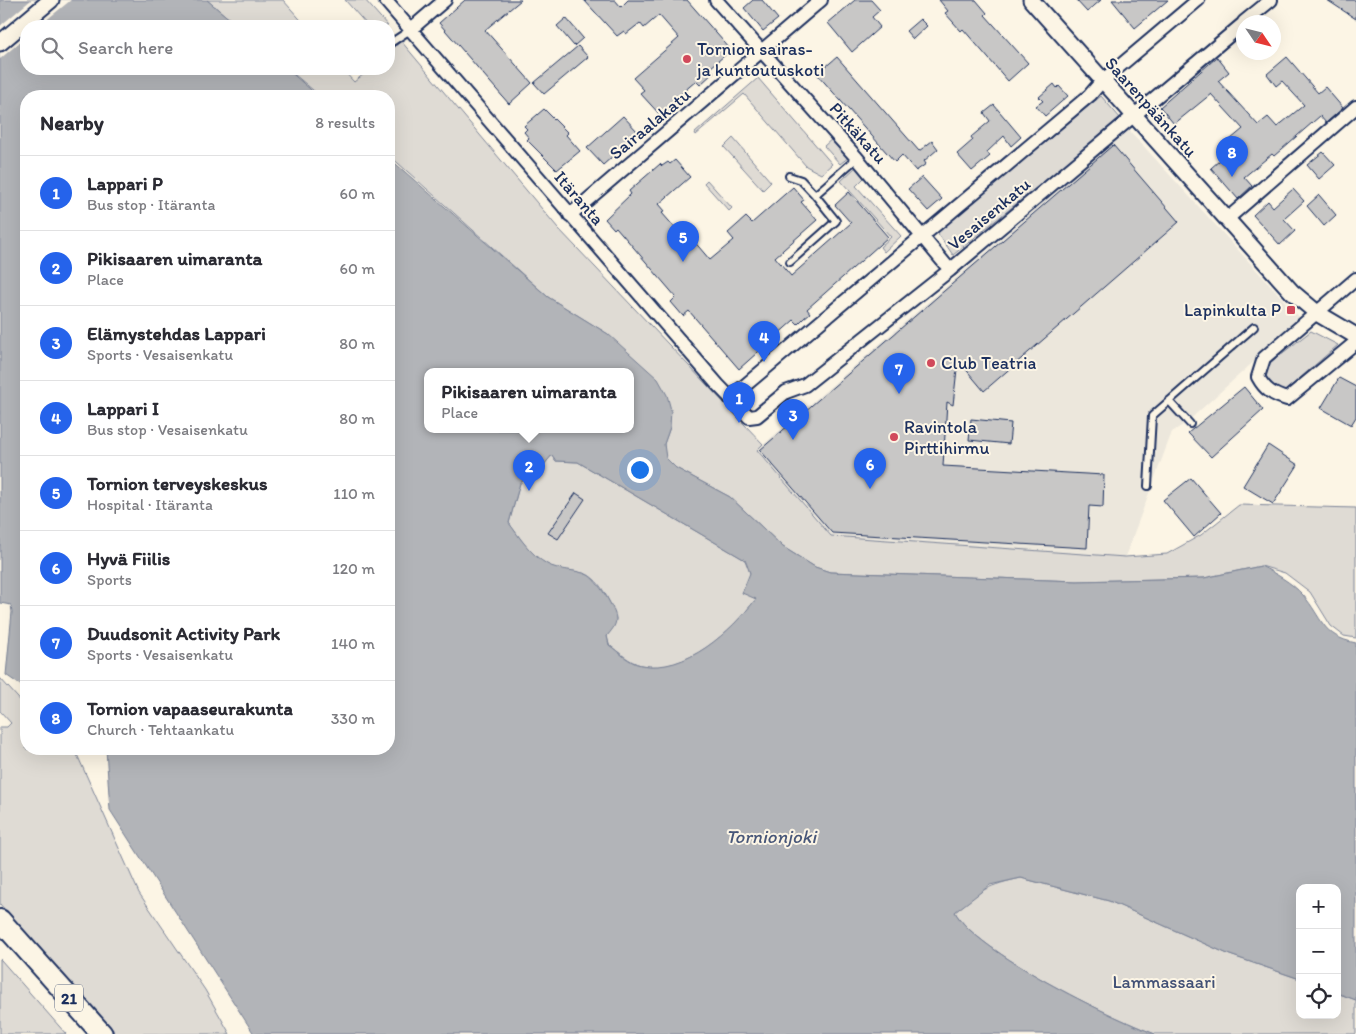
<!DOCTYPE html>
<html lang="en">
<head>
<meta charset="utf-8">
<style>
	:root { --surface:#fff; --page:#f2f2f3; --text:#2b2b33; --muted:#7c7c81; --line:#e1e1e2; --accent:#2563eb }
	body { margin:0; font-family:Itim,sans-serif; background:var(--page); color:var(--text) }
	.controls { position:absolute; right:15px; bottom:15px; display:grid; overflow:hidden; border-radius:10px; box-shadow:0 5px 20px #0002 }
	.controls button { width:45px; height:45px; display:grid; place-items:center; padding:0; border:0; border-bottom:1px solid var(--line); background:var(--surface); color:var(--text); font:25px sans-serif }
	.compass { position:absolute; left:1236px; top:15px; width:45px; height:45px; border-radius:50%; background:var(--surface); box-shadow:0 5px 20px #0002; rotate:125deg }
	.you { position:absolute; left:639px; top:469px; width:18px; height:18px; margin:-12px; border:4px solid #fff; border-radius:50%; background:#1a73e8; box-shadow:0 0 0 8px #1a73e833 }
	.badge { display:grid; place-items:center; width:32px; height:32px; border-radius:50%; background:var(--accent); color:#fff; font-size:16px; font-weight:700 }
	.pin { position:absolute; translate:-50% -41px; filter:drop-shadow(0 1px 2px #0008) }
	.pin::after { content:''; position:absolute; top:26px; width:18px; height:15px; background:inherit; clip-path:polygon(0 0,100% 0,50% 100%) }
	.popup { position:absolute; left:424px; top:368px; width:210px; height:65px; box-sizing:border-box; display:grid; place-content:center; border-radius:10px; background:var(--surface); filter:drop-shadow(0 1px 4px #0005); font-size:16px; white-space:nowrap; color:var(--muted) }
	.popup b { font-size:19px; color:var(--text) }
	.popup::after { content:''; position:absolute; left:50%; top:100%; margin-left:-10px; border:10px solid transparent; border-top-color:var(--surface) }
	.list { margin:0; padding:0; list-style:none }
	h2 { display:flex; justify-content:space-between; align-items:center; height:65px; margin:0; padding:0 20px; font-size:21px }
	h2 small { font-size:16px; font-weight:400; color:var(--muted) }
	.list li { display:grid; grid-template-columns:32px 1fr auto; gap:15px; align-items:center; box-sizing:border-box; height:75px; padding:0 20px; border-top:1px solid var(--line) }
	.list b { display:block; font-size:19px; white-space:nowrap }
	.list p { margin:0; font-size:16px; white-space:nowrap; color:var(--muted) }
	.list em { font-size:16px; font-style:normal; color:var(--muted) }
	.icon { flex:none; width:28px; height:28px; fill:none; stroke:currentColor; stroke-width:2; stroke-linecap:round; stroke-linejoin:round }
	.map { position:relative; flex:none; width:1356px; height:1034px; overflow:hidden }
	.search { position:absolute; background:var(--surface); box-shadow:0 5px 20px #0002; left:20px; top:20px; width:375px; height:55px; display:flex; align-items:center; gap:12px; box-sizing:border-box; padding:0 18px; border-radius:20px; color:var(--muted); font-size:19px }
	.panel { position:absolute; background:var(--surface); box-shadow:0 5px 20px #0002; left:20px; top:90px; width:375px; height:665px; border-radius:20px }
	.map>svg:first-child { display:block }
</style>
</head>
<body>
<div class="map">
<svg width="1356" height="1034" viewBox="0 0 1356 1034">
	<rect width="100%" height="100%" fill="#fcf5e5"/>
	<filter id="ink" filterUnits="userSpaceOnUse"><feTurbulence type="fractalNoise" baseFrequency=".02" numOctaves="2"/><feDisplacementMap in="SourceGraphic" scale="10" xChannelSelector="R" yChannelSelector="G"/><feConvolveMatrix kernelMatrix="1 2 1 2 8 2 1 2 1" color-interpolation-filters="sRGB"/></filter>
	<g filter="url(#ink)">
		<path fill="#ece7dc" d="M1128 129 1301 319 1187 422 1172 432 1125 557 831 536 757 450Z"/>
		<path fill="#dfdbd4" stroke="#7d8599" d="M207 0H283L306 26H238Z
			M345 0H365L388 26H368Z
			M401 41 558 228 763 444 757 450 831 536 1125 557 1167 554 1201 535 1239 505 1356 508V638L1344 636 1331 626 1310 592 1285 573 1261 566 1204 578 1077 581 830 572 815 567 783 547 730 497 676 468 665 458 664 444 670 427 608 334 548 297 389 155V96H320L288 69H342L354 82 370 69H389V52Z
			M758 78 832 164 821 174 806 166 744 94 696 135 695 133Z
			M1101 96 1121 119 953 255 937 232Z
			M733 138 771 182 763 190 724 147Z
			M833 138 849 157 840 164 824 146Z
			M857 166 866 176 856 186 901 236 884 252 880 247 891 237 841 181Z
			M707 180 732 208 729 211 704 183Z
			M1311 331 1338 345 1285 391 1275 389 1266 378V366Z
			M552 455 556 461 578 462 745 560C750 566 752 588 756 599 732 630 686 675 641 665 629 662 619 652 609 645L607 636 616 619C611 604 601 580 586 574 574 570 560 571 548 565 532 557 519 537 509 523L520 483 543 466Z
			M0 678 26 707V749L75 750 139 893 205 990 230 1034H110L0 904V727H7L11 723 0 711Z
			M1021 878 1109 901 1230 955 1300 979V1015H1337V993L1356 1000V1034H1155C1108 1016 978 953 955 912 979 890 989 885 1021 878Z
			M0 959 1 960 66 1034H0Z"/>
		<path fill="#b2b4b8" stroke="#767f94" fill-rule="evenodd" d="M0 0H207L238 26H26V69H287L318 96H26V689L6 675 12 612 11 605 0 603Z
			M389 158 548 297 608 334 658 379 667 395 671 410 670 427 664 444 666 458 676 468 730 497 783 547 815 567 830 572 1077 581 1204 578 1261 566C1276 574 1291 582 1303 595 1323 618 1321 636 1356 643V1000L1337 993V888H1300V979L1230 955 1109 901 1021 878 990 885 955 912C976 952 1110 1017 1155 1034H254L110 810 106 749H389ZM428 372H630V430H428ZM552 455 556 461 578 462 745 560 750 573 742 593 756 599C731 631 686 674 641 665 629 663 619 652 609 645L607 636C611 631 616 626 616 619 616 609 597 580 588 575 576 569 559 571 547 564 531 555 520 538 509 523L520 483 543 466Z"/>
		<path fill="#fcf5e5" d="M31 0H71L39 26H26V37L0 59V26Z"/>
		<path fill="#c8c7c6" stroke="#1b2f5e" d="M465 0H521L485 30 532 83 509 104 439 23Z
			M584 0H615L621 7 628 0H687L731 50 710 68 714 72 700 85 696 81 676 98 679 101 662 117 640 93 644 90 633 78 679 38 659 15 644 28 640 23 626 34 624 31 617 36Z
			M753 0H762L778 19 763 31 744 8Z
			M855 0H871L880 10 872 17 880 27 852 52 828 23Z
			M939 0H976L987 13 985 15 1028 63 1008 81 963 29 961 31 945 13 948 11Z
			M1076 0H1101L1087 12Z
			M1112 0H1168L1135 28Z
			M1327 0H1356V19Z
			M566 18 583 38 574 46 557 26Z
			M920 19 927 26 913 39 906 31Z
			M578 46 588 57 544 94 534 83Z
			M837 57 919 151 932 141 938 149 924 161 926 164 916 171 902 155 895 162 817 74Z
			M1217 57 1229 72 1218 81 1258 125 1268 117 1277 127 1304 105 1282 81 1276 86 1267 74 1287 57 1318 93 1325 87 1343 108 1326 123 1320 116 1274 156 1272 154 1244 177 1252 186 1238 199 1211 168 1236 146 1231 139 1243 129 1211 94 1174 124 1160 107Z
			M1054 84 1057 88 1059 86 1068 96 1045 116 1036 106 1043 101 1039 97Z
			M994 105 1021 137 1011 146 1004 136 987 152 990 156 972 171 957 154 973 140 971 137 990 121 984 113Z
			M544 109 568 133 566 135 580 151 557 170 527 140 529 138 524 132 527 129 524 126Z
			M623 116 639 133 603 165 587 148Z
			M1113 145 1179 222 984 391 958 360 953 405 947 402 943 466 1104 475 1103 507 1089 506 1087 548 832 533 760 450Z
			M1323 152 1335 165 1319 179 1307 165Z
			M675 160 690 177 659 204 665 211 662 213 683 237 687 233 710 260 734 240 728 233 746 217 752 223 793 187 804 200 801 202 817 220 775 257 791 276 851 223 835 205 849 192 888 237 807 309 810 313 804 318 798 324 794 320 739 369 689 311 683 316 671 302 676 297 616 227 614 229 605 219 631 194 629 191 660 164 662 166 668 162 670 164Z
			M922 177 942 199 928 211 908 189Z
			M1293 189 1304 201 1284 219 1295 231 1280 245 1253 215 1268 201 1273 207Z
			M1319 195 1336 215 1324 226 1307 206Z
			M1339 378 1356 387V417L1351 425 1321 408Z
			M1244 387 1263 410 1211 457 1188 433Z
			M971 419 1011 423 1009 444 969 440Z
			M1268 445 1298 465 1273 504 1243 486Z
			M1191 478 1221 513 1194 537 1163 500Z
			M576 493 585 499 558 539 548 533Z"/>
		<g fill="none" stroke-linecap="round" stroke-linejoin="round">
			<defs>
				<path id="service" d="M389 44 410 30
					M789 176 801 180 815 195 857 158
					M790 262 836 221 815 195
					M1169 401 1190 424
					M1148 486 1152 416 1254 327"/>
				<path id="minor" d="M385 0 718 385 749 417 757 416 786 392 805 385 950 270 1244 23
					M716 0 857 158 950 270
					M1244 22 1271 0
					M410 30 445 0
					M570 215 821 0
					M1226 220 1356 107
					M1356 279 1264 358 1258 377C1265 390 1273 395 1287 399L1356 342
					M730 398 1090 95 1102 81 1198 0"/>
				<path id="tertiary" d="M1031 0 1292 292 1317 313 1356 336
					M0 43 51 0"/>
				<path id="trunk" d="M0 920 102 1034"/>
			</defs>
			<use href="#service" stroke="#1b2f5e" stroke-width="10"/>
			<use href="#minor" stroke="#1b2f5e" stroke-width="16"/>
			<use href="#tertiary" stroke="#1b2f5e" stroke-width="19"/>
			<use href="#trunk" stroke="#1b2f5e" stroke-width="24"/>
			<use href="#service" stroke="#fcf5e5" stroke-width="6"/>
			<use href="#minor" stroke="#fcf5e5" stroke-width="12"/>
			<use href="#tertiary" stroke="#fcf5e5" stroke-width="15"/>
			<use href="#trunk" stroke="#fcf5e5" stroke-width="20"/>
		</g>
	</g>
	<g fill="#d1495b" stroke="#fcf5e5" stroke-width="2">
		<circle cx="687" cy="59" r="5"/>
		<rect x="1286" y="305" width="10" height="10" rx="2.5"/>
		<circle cx="931" cy="363" r="5"/>
		<circle cx="894" cy="437" r="5"/>
	</g>
	<g text-anchor="middle" stroke-width="4" stroke-linejoin="round" paint-order="stroke">
		<rect fill="#fcf5e5" stroke="#5e6a86" stroke-width="1" x="55" y="984.5" width="28" height="27" rx="4"/>
		<g font-size="16" font-weight="bold" fill="#1b2f5e">
			<text x="69" y="1004">21</text>
		</g>
		<g font-size="18" fill="#1b2f5e" stroke="#fcf5e5" text-anchor="start">
			<text x="697" y="55">Tornion sairas-<tspan x="697" dy="21">ja kuntoutuskoti</tspan></text>
			<text x="1281" y="316" text-anchor="end">Lapinkulta P</text>
			<text x="941" y="369">Club Teatria</text>
			<text x="904" y="433">Ravintola<tspan x="904" dy="21">Pirttihirmu</tspan></text>
		</g>
		<g font-size="18" fill="#1b2f5e" stroke="#fcf5e5">
			<text transform="translate(1151 107) rotate(48)" y="6">Saarenpäänkatu</text>
			<text transform="translate(650 124) rotate(-40)" y="6">Sairaalakatu</text>
			<text transform="translate(858 133) rotate(48)" y="6">Pitkäkatu</text>
			<text transform="translate(579 198) rotate(49)" y="6">Itäranta</text>
			<text transform="translate(989 214) rotate(-40)" y="6">Vesaisenkatu</text>
		</g>
		<g font-size="18" fill="#425176" stroke="#fcf5e5">
			<text x="1164" y="988">Lammassaari</text>
		</g>
		<g font-size="19" font-style="italic" fill="#485779" stroke="#fcf5e5">
			<text x="771" y="843">Tornionjoki</text>
		</g>
	</g>
</svg>
<div class="controls">
<button>+</button>
<button>−</button>
<button><svg class="icon" aria-label="locate" viewBox="0 0 24 24"><circle cx="12" cy="12" r="6"/><path d="M12 2v4M12 18v4M2 12h4M18 12h4"/></svg></button>
</div>
<svg class="compass" viewBox="-18 -18 36 36"><path d="M0-13l5 13h-10z" fill="#e53935"/><path d="M0 13l5-13h-10z" fill="#7c7c81"/></svg>
<div class="you"></div>
<div class="pin badge" style="left:739px;top:423px">1</div>
<div class="pin badge" style="left:529px;top:491px">2</div>
<div class="popup"><b>Pikisaaren uimaranta</b>Place</div>
<div class="pin badge" style="left:793px;top:440px">3</div>
<div class="pin badge" style="left:764px;top:362px">4</div>
<div class="pin badge" style="left:683px;top:262px">5</div>
<div class="pin badge" style="left:870px;top:489px">6</div>
<div class="pin badge" style="left:899px;top:394px">7</div>
<div class="pin badge" style="left:1232px;top:177px">8</div>
<div class="search"><svg class="icon" aria-label="search" viewBox="0 0 24 24"><circle cx="10" cy="10" r="6"/><path d="M15 15l6 6"/></svg>Search here</div>
<section class="panel">
<h2>Nearby<small>8 results</small></h2>
<ul class="list">
<li><span class="badge">1</span><div><b>Lappari P</b><p>Bus stop · Itäranta</p></div><em>60 m</em></li>
<li><span class="badge">2</span><div><b>Pikisaaren uimaranta</b><p>Place</p></div><em>60 m</em></li>
<li><span class="badge">3</span><div><b>Elämystehdas Lappari</b><p>Sports · Vesaisenkatu</p></div><em>80 m</em></li>
<li><span class="badge">4</span><div><b>Lappari I</b><p>Bus stop · Vesaisenkatu</p></div><em>80 m</em></li>
<li><span class="badge">5</span><div><b>Tornion terveyskeskus</b><p>Hospital · Itäranta</p></div><em>110 m</em></li>
<li><span class="badge">6</span><div><b>Hyvä Fiilis</b><p>Sports</p></div><em>120 m</em></li>
<li><span class="badge">7</span><div><b>Duudsonit Activity Park</b><p>Sports · Vesaisenkatu</p></div><em>140 m</em></li>
<li><span class="badge">8</span><div><b>Tornion vapaaseurakunta</b><p>Church · Tehtaankatu</p></div><em>330 m</em></li>
</ul>
</section>
</div>
</body>
</html>
